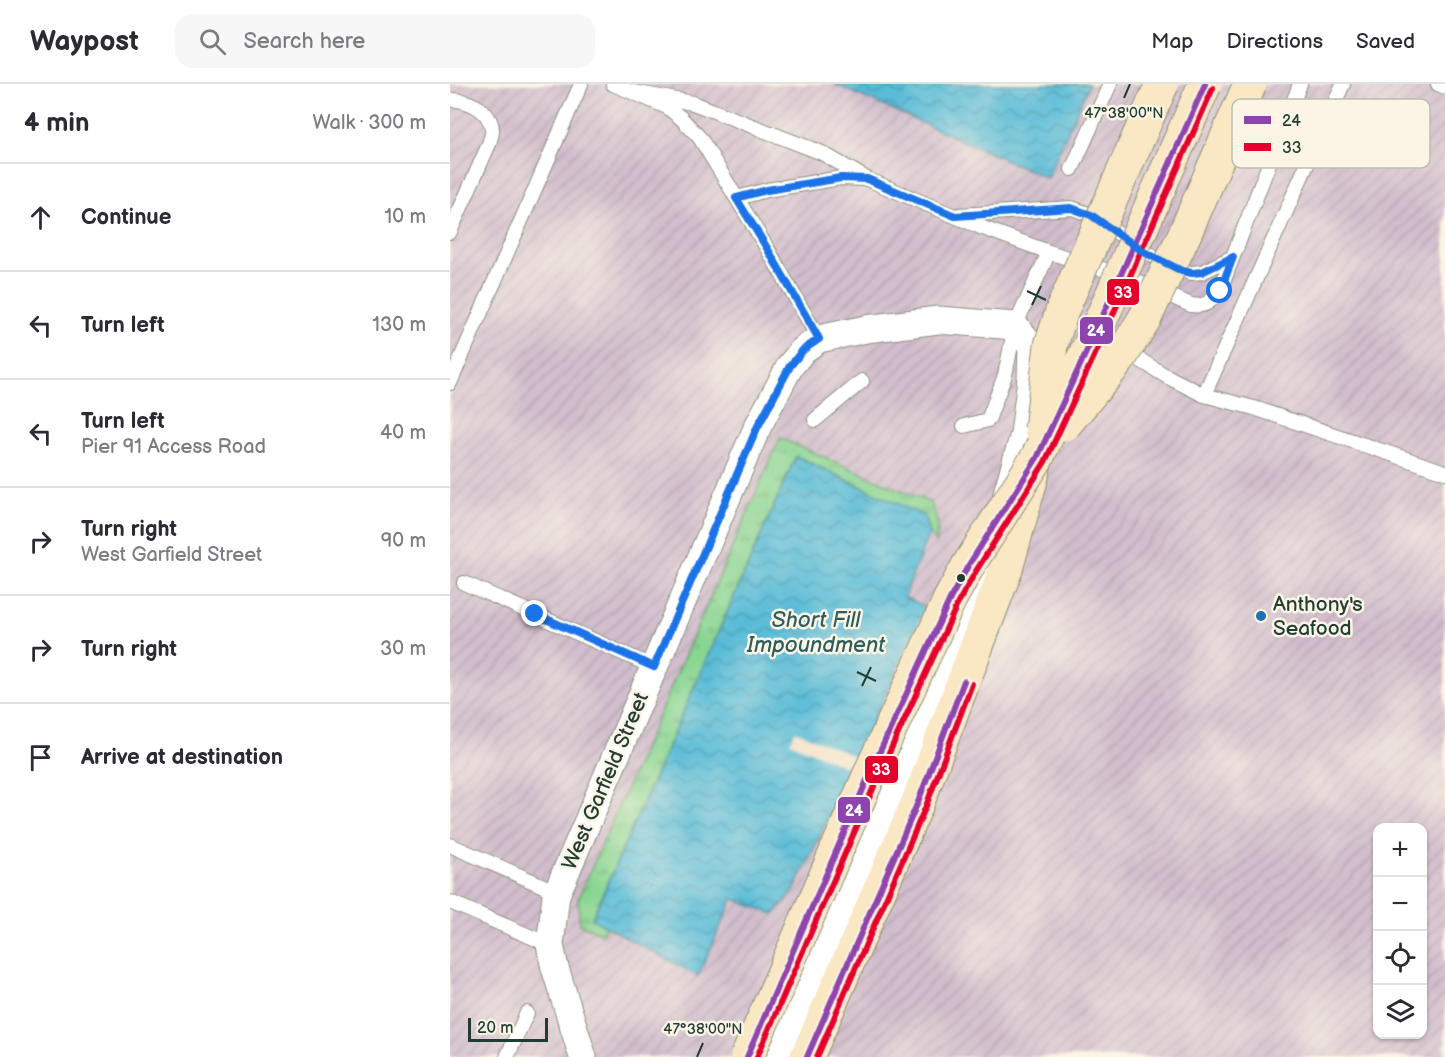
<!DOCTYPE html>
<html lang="en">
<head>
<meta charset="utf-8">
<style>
	:root { --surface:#fff; --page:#f7f7f7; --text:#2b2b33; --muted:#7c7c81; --line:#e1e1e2 }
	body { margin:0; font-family:"Balsamiq Sans",sans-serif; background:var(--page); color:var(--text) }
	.controls { position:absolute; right:18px; bottom:18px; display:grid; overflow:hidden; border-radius:12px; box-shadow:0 2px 4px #0004 }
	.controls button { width:54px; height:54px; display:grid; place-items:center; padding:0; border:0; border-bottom:2px solid var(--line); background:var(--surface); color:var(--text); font:30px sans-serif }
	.scale { position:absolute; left:18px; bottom:15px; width:80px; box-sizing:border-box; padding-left:6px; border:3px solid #1f3d34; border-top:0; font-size:16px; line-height:21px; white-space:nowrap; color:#1f3d34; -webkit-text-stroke:4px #fcf5e5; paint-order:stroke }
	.stop { position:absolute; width:18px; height:18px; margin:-14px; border:4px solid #1a73e8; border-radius:50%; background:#fff }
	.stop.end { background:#1a73e8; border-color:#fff; box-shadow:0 2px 6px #0008 }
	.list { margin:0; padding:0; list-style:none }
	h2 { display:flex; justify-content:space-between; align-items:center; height:78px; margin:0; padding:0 24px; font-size:26px }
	h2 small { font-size:20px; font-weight:400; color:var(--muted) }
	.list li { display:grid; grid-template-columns:39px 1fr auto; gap:18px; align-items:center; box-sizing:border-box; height:108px; padding:0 24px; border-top:2px solid var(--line) }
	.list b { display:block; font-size:22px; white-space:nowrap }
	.list p { margin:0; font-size:20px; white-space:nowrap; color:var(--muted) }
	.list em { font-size:20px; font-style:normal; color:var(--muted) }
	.icon { flex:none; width:33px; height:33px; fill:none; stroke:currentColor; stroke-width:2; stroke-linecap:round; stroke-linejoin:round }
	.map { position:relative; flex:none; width:995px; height:973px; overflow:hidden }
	header { display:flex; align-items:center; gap:36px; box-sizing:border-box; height:84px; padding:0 30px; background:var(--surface); border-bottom:2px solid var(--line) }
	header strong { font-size:28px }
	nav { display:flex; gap:33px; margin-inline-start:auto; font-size:21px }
	.search { width:420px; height:54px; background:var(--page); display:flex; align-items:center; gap:15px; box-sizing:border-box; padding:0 21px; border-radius:18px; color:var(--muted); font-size:22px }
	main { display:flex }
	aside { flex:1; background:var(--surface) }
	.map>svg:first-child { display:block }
</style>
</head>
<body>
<header>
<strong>Waypost</strong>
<div class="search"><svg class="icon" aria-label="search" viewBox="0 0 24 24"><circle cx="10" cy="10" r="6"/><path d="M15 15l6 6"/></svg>Search here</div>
<nav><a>Map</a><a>Directions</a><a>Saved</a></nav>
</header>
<main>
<aside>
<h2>4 min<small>Walk · 300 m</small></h2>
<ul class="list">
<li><svg class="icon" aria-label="ahead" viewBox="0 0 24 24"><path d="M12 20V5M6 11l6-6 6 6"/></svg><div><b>Continue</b></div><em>10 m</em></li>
<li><svg class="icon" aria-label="left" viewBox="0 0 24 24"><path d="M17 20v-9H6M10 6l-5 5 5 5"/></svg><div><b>Turn left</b></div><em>130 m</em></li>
<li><svg class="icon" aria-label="left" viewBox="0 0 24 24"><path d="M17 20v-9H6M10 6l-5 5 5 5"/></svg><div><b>Turn left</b><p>Pier 91 Access Road</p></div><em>40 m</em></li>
<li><svg class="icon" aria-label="right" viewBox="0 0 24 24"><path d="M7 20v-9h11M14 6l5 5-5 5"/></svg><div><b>Turn right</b><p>West Garfield Street</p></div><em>90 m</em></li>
<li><svg class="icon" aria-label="right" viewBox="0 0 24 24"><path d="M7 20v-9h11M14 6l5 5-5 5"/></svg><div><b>Turn right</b></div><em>30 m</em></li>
<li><svg class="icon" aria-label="arrive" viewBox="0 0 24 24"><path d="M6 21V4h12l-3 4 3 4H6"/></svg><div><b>Arrive at destination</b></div></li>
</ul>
</aside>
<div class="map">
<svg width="995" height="973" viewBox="0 0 995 973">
	<defs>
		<pattern id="industrial-furrows" width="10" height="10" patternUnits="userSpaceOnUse" patternTransform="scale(1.5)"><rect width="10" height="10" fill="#d1bdcc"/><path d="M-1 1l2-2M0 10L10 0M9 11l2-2" fill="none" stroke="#b3a3b0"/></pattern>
		<pattern id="grass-tufts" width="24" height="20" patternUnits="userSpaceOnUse" patternTransform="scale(1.5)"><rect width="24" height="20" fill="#89d592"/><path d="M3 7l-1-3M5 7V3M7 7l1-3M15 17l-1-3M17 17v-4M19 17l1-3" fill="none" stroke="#6fae78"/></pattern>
		<pattern id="water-waves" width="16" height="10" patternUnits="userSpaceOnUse" patternTransform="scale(1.5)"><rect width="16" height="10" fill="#59bcd8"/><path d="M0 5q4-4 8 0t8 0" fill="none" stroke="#499ab0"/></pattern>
	</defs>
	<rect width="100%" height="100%" fill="#fcf5e5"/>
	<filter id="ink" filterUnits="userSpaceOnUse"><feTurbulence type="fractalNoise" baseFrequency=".0167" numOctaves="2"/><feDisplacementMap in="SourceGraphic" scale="12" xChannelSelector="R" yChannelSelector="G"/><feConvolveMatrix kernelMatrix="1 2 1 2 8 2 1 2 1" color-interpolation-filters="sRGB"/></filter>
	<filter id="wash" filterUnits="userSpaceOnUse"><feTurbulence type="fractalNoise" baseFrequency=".008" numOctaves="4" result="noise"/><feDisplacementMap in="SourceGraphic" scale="24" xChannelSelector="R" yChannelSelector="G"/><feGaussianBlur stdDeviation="1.35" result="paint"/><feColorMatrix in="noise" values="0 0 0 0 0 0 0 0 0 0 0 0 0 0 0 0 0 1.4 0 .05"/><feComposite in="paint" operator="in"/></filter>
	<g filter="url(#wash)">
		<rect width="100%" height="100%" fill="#f4e2c6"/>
		<path fill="url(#industrial-furrows)" fill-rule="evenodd" d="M0 0H384L597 94 639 0H995V973H0ZM928 744H972V950H928Z"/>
		<path fill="url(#grass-tufts)" stroke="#548963" stroke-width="1.5" d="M330 354 481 419 488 440 486 459 479 449 474 432 346 372 142 834 156 842 152 850 130 840 128 815Z"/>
		<path fill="url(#water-waves)" stroke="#3c7c86" stroke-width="1.5" d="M384 0H639L597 94Z
			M346 372 474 432 479 449 454 513 476 523 344 807 324 830 283 815 248 892 142 835Z"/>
		<path fill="#f4e2c6" d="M477 521 478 525 403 686 340 658 345 647 409 674Z"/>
	</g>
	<g filter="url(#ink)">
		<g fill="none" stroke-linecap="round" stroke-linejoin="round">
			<defs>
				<path id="service" d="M163 0 217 23 231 34 250 54 317 164 369 255
					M988 0 995 3
					M183 8 243 19 372 69 417 95 533 144 599 168 677 193 741 221C757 223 760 218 770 206L850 0
					M0 16C17 15 40 25 42 45 43 49 40 55 39 60L0 148
					M622 85 660 0
					M287 114 317 106 391 94 415 95
					M509 131 622 124 641 131 694 167 732 187 742 189 752 188 783 173
					M674 266 716 292 754 311 804 324 995 388
					M0 299 131 0
					M754 311 893 0
					M365 336 412 297
					M514 342 538 336 555 291 565 242 599 168
					M14 499 204 583
					M0 761 107 808
					M0 818 100 861
					M57 973 77 929"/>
				<path id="minor" d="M133 973 105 884 100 861 106 811 307 344 340 282 353 266 369 255 416 245 488 236 565 242 582 262 581 294 574 350 557 409
					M325 973 478 627 540 466"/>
				<path id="secondary" d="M357 973 468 718 556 485 584 385"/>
			</defs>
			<use href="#service" stroke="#8a907d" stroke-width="16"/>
			<use href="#minor" stroke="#8a907d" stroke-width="29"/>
			<use href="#secondary" stroke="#8a907d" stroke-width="35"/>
			<use href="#service" stroke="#fff" stroke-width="14"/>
			<use href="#minor" stroke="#fff" stroke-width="27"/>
			<use href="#secondary" stroke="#fae7c3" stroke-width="33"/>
			<defs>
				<path id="secondary-bridge" d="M615 340 668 277 695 234 736 147 800 0
					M591 345 601 261 613 224 712 0
					M297 973 421 687 500 515 518 482 587 374 646 247 755 0"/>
			</defs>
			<use href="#secondary-bridge" stroke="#8a907d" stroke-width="35" stroke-linecap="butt"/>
			<use href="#secondary-bridge" stroke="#fae7c3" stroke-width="33"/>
			<defs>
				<path id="bus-1" d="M297 973 421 687 500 515 518 482 587 374 646 247 755 0
					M357 973 468 718 514 597"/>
				<path id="bus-2" d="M307 973 429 691 508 519 526 487 595 378 654 251 763 4
					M367 973 476 722 522 600"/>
			</defs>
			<use href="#bus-1" stroke="#fcf5e5" stroke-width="10"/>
			<use href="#bus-2" stroke="#fcf5e5" stroke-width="10"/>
			<use href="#bus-1" stroke="#8e44ad" stroke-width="6"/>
			<use href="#bus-2" stroke="#e4002b" stroke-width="6"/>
		</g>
	</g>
	<g fill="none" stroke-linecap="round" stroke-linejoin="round" filter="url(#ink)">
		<path stroke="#1a73e8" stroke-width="8" d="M85 530 204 583 307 344 340 282 353 266 369 255 317 164 286 114 317 106 391 94 417 95 505 132 621 124 641 131 694 168 732 187 742 189 752 188 783 173 770 207"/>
	</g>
	<path fill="none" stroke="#1f3d34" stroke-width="2" d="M674 14 680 0M577 207 596 216M582 221 591 202M407 588 426 597M412 602 421 583M247 973 253 959"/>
	<circle fill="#1f3d34" stroke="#fcf5e5" stroke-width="2" cx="511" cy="494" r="5"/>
	<circle fill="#1f6fb2" stroke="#fcf5e5" stroke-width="2" cx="811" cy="532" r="6"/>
	<g text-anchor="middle" stroke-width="5" stroke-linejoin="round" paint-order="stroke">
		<g font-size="21" fill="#1f3d34" stroke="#fcf5e5" text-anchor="start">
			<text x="823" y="527">Anthony's<tspan x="823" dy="24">Seafood</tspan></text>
		</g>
		<g font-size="21" fill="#1f3d34" stroke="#fcf5e5">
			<text transform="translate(155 697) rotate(-67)" y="7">West Garfield Street</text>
		</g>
		<g font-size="22" font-style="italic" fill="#2e5d5d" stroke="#fcf5e5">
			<text x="366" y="543">Short Fill<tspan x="366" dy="25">Impoundment</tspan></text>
		</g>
	</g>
	<rect x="782" y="15" width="198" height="69" rx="9" fill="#fcf5e5" stroke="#babeb0" stroke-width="1.5"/>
	<rect x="794" y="32" width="27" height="8" fill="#8e44ad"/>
	<rect x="794" y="59" width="27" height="8" fill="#e4002b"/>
	<g font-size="16" fill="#1f3d34">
		<text x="832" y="42">24</text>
		<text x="832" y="69">33</text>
	</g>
	<g font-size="15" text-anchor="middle" fill="#1f3d34" stroke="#fcf5e5" stroke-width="5" stroke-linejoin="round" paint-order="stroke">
		<text x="674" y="34">47°38'00"N</text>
		<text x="253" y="950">47°38'00"N</text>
	</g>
	<g stroke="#fcf5e5" stroke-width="2">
		<rect x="656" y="194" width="34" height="28" rx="6" fill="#e4002b"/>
		<rect x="629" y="232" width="35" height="29" rx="6" fill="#8e44ad"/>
		<rect x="414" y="671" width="35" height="29" rx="6" fill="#e4002b"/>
		<rect x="387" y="712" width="34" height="28" rx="6" fill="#8e44ad"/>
	</g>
	<g font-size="16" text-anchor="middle" font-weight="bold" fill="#fff">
		<text x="673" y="214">33</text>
		<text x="646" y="252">24</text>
		<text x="431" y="691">33</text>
		<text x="404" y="732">24</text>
	</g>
</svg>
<div class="controls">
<button>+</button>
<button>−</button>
<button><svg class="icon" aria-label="locate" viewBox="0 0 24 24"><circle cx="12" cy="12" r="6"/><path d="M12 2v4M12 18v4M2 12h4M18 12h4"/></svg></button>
<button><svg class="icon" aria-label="layers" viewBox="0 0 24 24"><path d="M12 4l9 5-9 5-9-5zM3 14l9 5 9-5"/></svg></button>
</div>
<div class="scale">20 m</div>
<div class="stop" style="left:770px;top:207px"></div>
<div class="stop end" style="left:85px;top:530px"></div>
</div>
</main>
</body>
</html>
